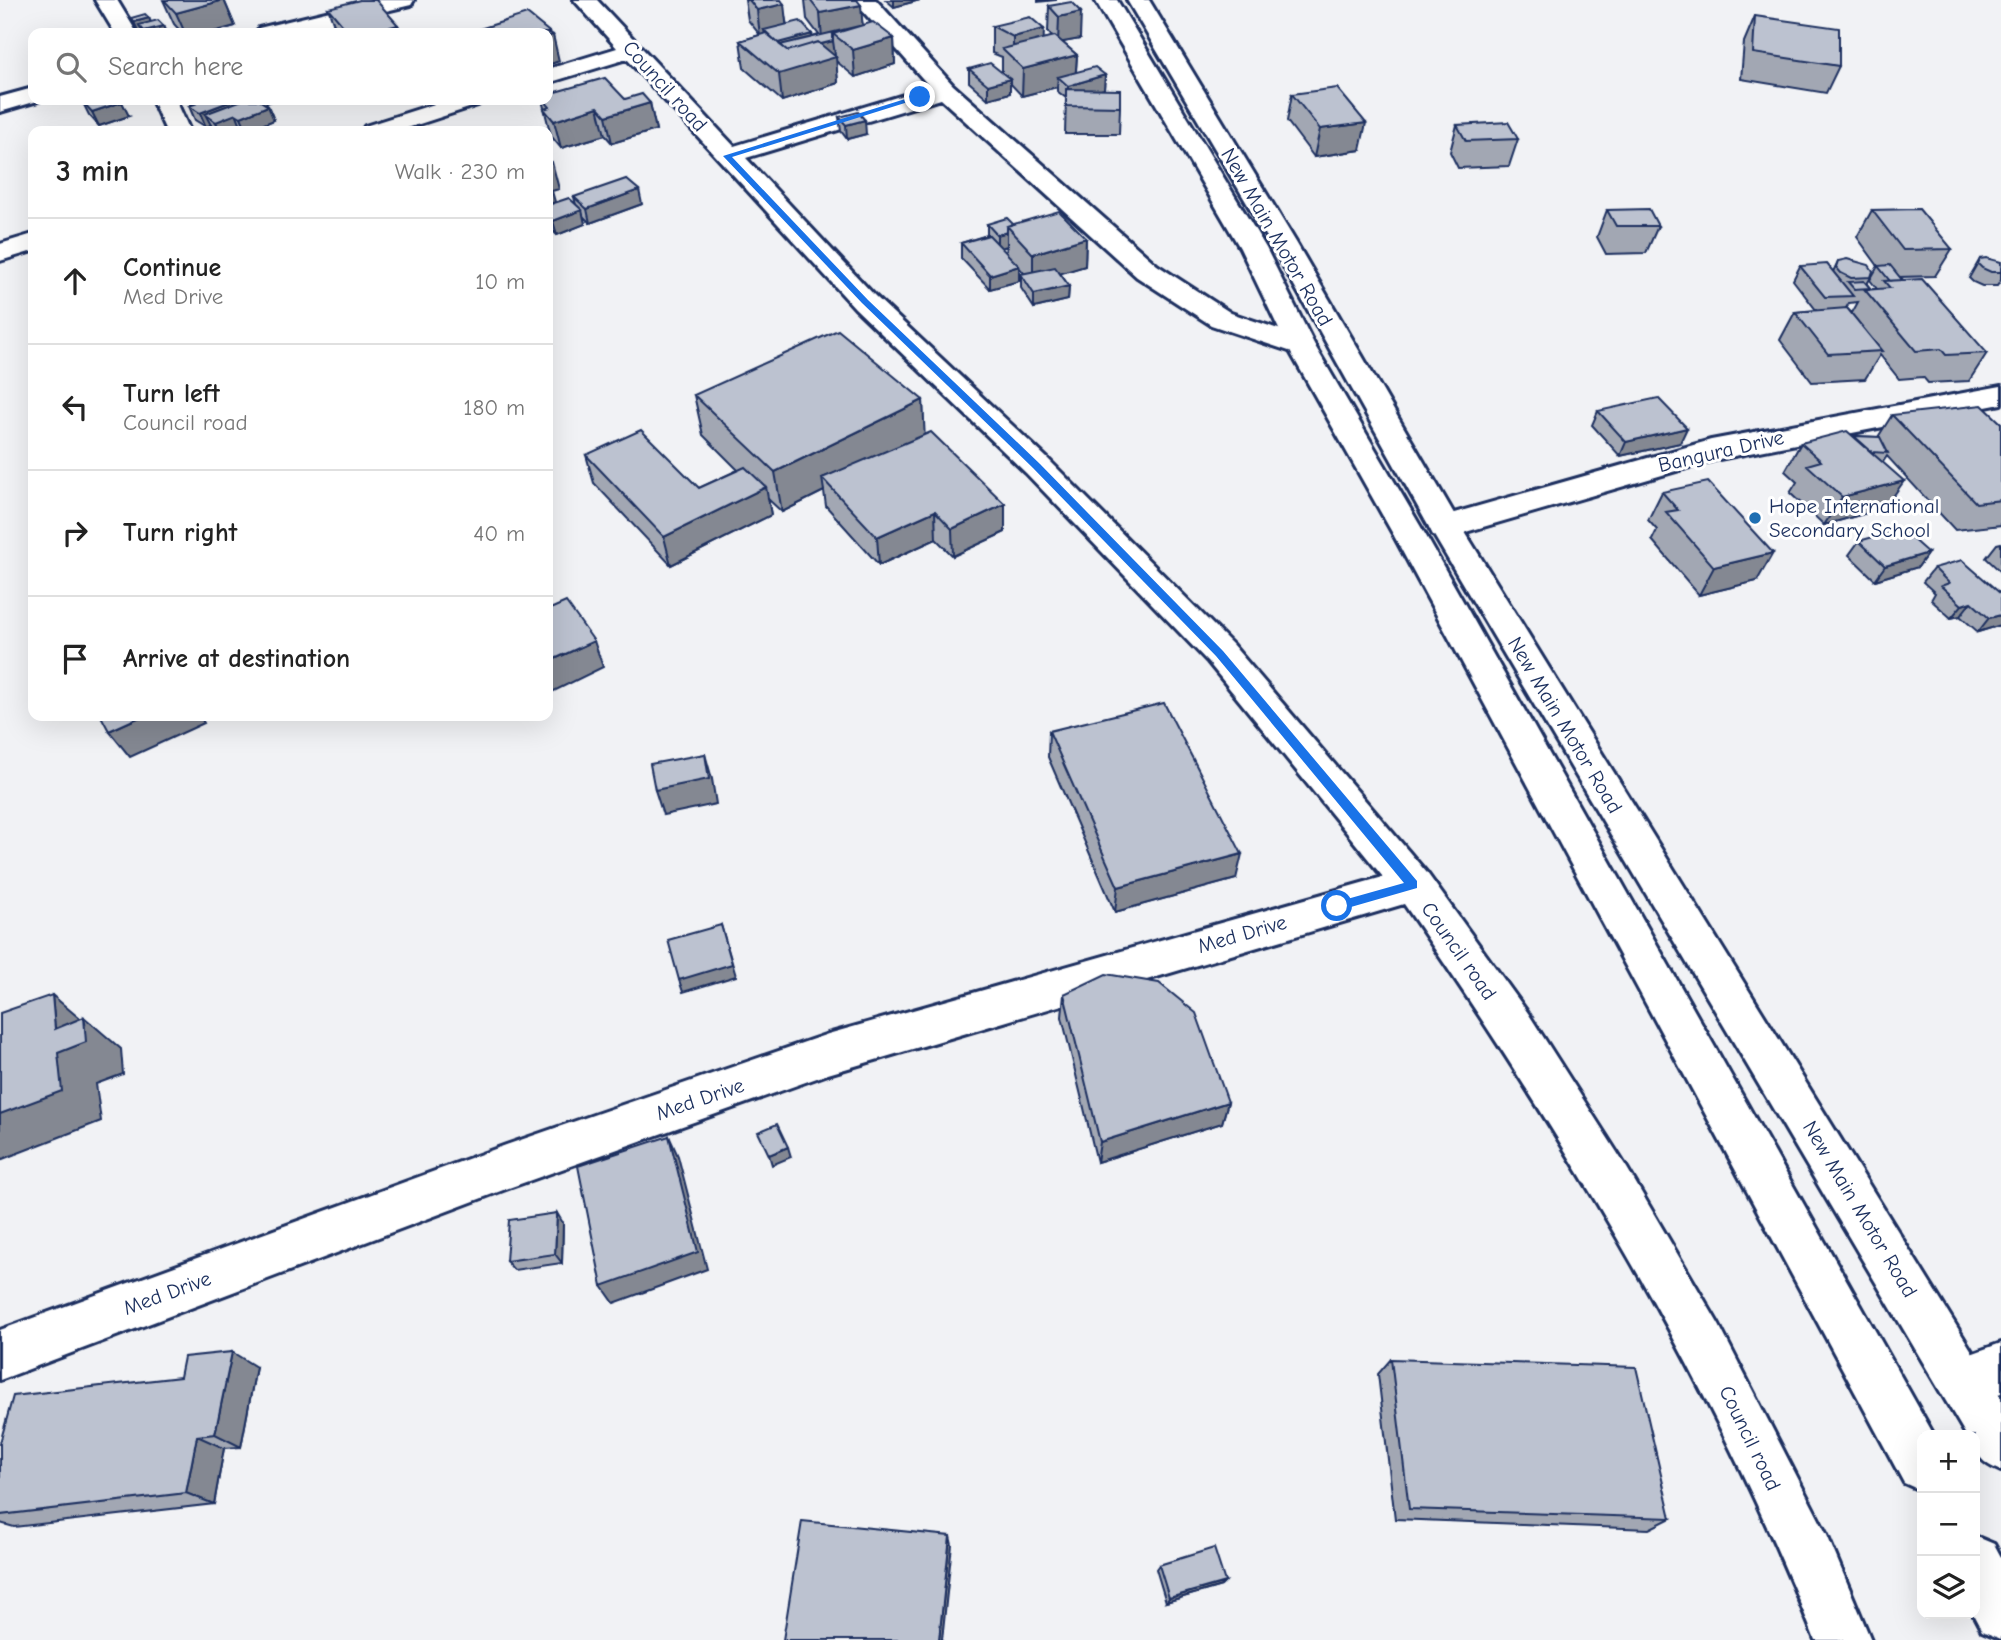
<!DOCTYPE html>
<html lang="en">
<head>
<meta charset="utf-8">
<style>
	:root { --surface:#fff; --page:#f2f2f2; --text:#222; --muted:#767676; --line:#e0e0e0 }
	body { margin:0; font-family:"Comic Neue",sans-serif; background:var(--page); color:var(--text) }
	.controls { position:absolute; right:21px; bottom:21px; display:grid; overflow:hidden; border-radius:14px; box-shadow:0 7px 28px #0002 }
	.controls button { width:63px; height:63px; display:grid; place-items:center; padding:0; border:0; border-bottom:2px solid var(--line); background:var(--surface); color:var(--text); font:35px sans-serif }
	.stop { position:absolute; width:21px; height:21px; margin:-16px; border:5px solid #1a73e8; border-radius:50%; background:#fff }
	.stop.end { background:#1a73e8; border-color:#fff; box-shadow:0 2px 7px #0008 }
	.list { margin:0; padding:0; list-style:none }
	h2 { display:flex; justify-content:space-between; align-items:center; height:91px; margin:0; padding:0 28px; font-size:30px }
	h2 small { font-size:23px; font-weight:400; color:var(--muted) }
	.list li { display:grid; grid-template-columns:46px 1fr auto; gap:21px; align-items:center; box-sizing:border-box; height:126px; padding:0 28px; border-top:2px solid var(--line) }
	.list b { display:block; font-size:26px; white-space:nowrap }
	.list p { margin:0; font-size:23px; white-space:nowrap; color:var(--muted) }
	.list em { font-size:23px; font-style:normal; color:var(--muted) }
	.icon { flex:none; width:38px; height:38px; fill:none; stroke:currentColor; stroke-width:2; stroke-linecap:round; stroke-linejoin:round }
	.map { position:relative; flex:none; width:2001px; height:1640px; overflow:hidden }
	.search { position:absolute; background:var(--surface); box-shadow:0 7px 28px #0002; left:28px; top:28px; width:525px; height:77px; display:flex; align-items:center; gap:18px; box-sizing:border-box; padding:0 24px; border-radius:14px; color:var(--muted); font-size:26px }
	.panel { position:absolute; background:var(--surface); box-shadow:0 7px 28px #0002; left:28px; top:126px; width:525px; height:595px; border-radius:14px }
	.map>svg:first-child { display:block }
</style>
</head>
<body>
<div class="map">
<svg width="2001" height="1640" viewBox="0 0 2001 1640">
	<rect width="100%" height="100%" fill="#f1f2f5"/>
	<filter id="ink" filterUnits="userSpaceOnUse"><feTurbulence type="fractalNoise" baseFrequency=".0143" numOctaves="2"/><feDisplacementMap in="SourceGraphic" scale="14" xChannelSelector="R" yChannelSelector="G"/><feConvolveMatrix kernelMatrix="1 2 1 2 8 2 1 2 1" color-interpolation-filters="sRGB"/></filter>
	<g filter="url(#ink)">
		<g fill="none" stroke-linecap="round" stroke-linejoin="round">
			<defs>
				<path id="minor" d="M95 0H117L137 33H115Z
					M376 0H414L411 5 294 33H256L259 28Z
					M574 0H597L734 146 930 87 853 0H876L953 85 1157 265 1231 313 1311 340 1315 346 1311 352 1301 355 1211 325 1137 277 941 99 746 158 875 296 1048 459 1232 644 1427 873 1528 1013 1627 1168 1719 1325 1827 1535 1871 1640H1815C1712 1379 1563 1135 1404 904L828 1074 506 1189 0 1380V1330L506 1145 828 1034 1383 877 1208 662 1026 473 855 308 627 59 548 83V69L617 48Z
					M33 88V100H41L0 112V97Z
					M152 100H176L190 131H166Z
					M447 100H482L478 105 398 131H362L365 126Z
					M33 234V251L0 261V244Z
					M2001 386V404L1714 460 1445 538 1433 535 1429 527 1433 519 1711 440Z
					M2001 1343V1393L1964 1406 1946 1399 1939 1381 1946 1363Z"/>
				<path id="highway" d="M1095 0H1117L1266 248 1315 346 1425 534 1934 1435H1922V1491L1904 1483 1393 534 1287 346 1240 248Z
					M1127 0H1149L1297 244 1460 524 2001 1398V1471C1982 1463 1975 1456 1975 1435H1966L1429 527 1271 244Z
					M1975 1536 1994 1544 2001 1557V1639L1982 1631 1973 1614H1975Z"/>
			</defs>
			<use href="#minor" stroke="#1b2f5e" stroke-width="6"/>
			<use href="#highway" stroke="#1b2f5e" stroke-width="6"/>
			<use href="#minor" fill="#fff" fill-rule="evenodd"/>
			<use href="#highway" fill="#fff" fill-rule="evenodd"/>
		</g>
		<path fill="#a2a7b3" stroke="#1b2f5e" stroke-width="2" fill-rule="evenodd" d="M163 0H224L235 26 210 33H182L174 24Z
			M745 0H781L787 25 812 37 819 35 807 19 805 0H857L863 25 894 38 895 64 855 77 836 61 838 83 782 101 744 68 740 41 760 35 748 20Z
			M886 0H920L894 7Z
			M1049 6 1080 39 1062 42 1077 55 1076 72 1105 75 1104 89 1120 107 1119 134H1065L1066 98 1057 91V87L1022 96 1010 83V93L988 99 969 82V69L1002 72V57L992 53V26L1044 39 1052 37 1048 32Z
			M328 8 398 25 401 33H337Z
			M1755 16 1839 66 1826 93 1741 79 1744 42Z
			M131 18 164 26 167 33H139Z
			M1292 94 1360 150 1314 157 1287 121Z
			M625 99 650 103 656 130 612 143 605 135 561 148 551 136 542 100Z
			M82 101 129 116 99 126 89 115Z
			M190 101 265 103 268 106 274 120 247 131 242 128 234 131H216L212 128 211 125 206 127 195 120 189 106 192 104Z
			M839 117 866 134 847 139 841 131Z
			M1457 125 1518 139 1509 166 1458 168 1450 152Z
			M574 197 642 204 590 223 583 216 585 224 557 235 548 226V205H576Z
			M1607 210 1658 226 1646 253 1606 254 1597 237Z
			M1872 210 1952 249 1935 276 1900 277 1987 353 1969 381 1928 383 1923 377 1899 379 1880 355 1865 379 1812 382 1780 340 1795 312 1816 310 1793 280 1800 266 1833 272 1838 261 1871 277 1867 284 1870 288 1869 289H1877L1870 280 1878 266 1857 237ZM1858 302 1852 313 1846 308 1849 303Z
			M987 224H1013L1086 238 1085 266 1060 273 1069 286 1068 300 1034 308 1021 288V274L1024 273 1019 267V281L990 289 961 258V243L987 235ZM1007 246 1006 253 1001 248Z
			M1980 259 2001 262V280L1997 286H1982L1973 282 1969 278Z
			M694 395 923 400 924 435 1005 504V532L953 556 936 539 879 565 826 506 824 491 782 512 768 499 771 515 671 565 594 483 586 455 699 488 738 470 703 435Z
			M1598 411 1680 443 1620 456 1592 425Z
			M1892 415 2001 423V525L1955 530 1887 456 1883 462 1885 508 1824 525 1790 493 1797 482 1785 471 1801 443 1854 436 1878 437Z
			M1662 492 1757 581 1699 595 1652 540 1657 530 1648 520Z
			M1859 541 1928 553 1918 567 1875 580 1849 555Z
			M2001 543V572L1986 558 1997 544Z
			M1934 568 2001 594V625L1978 632 1960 616 1951 618 1931 600 1935 593 1923 582Z
			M1049 731 1236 879 1115 912 1048 757Z
			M1064 994 1228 1102 1222 1123 1097 1162 1062 1017Z
			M563 1223 562 1263 514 1270 506 1261Z
			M1391 1359 1671 1518 1649 1529 1395 1519 1378 1374Z
			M256 1367 241 1447 224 1448 214 1504 14 1527 0 1523V1443Z
			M1159 1565 1225 1582 1221 1586 1166 1602 1156 1569Z"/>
		<path fill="#848892" stroke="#1b2f5e" stroke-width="2" d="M224 0 235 26 210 33H185L176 13Z
			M894 0H920L894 7Z
			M1038 0H1056L1038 2Z
			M784 4 787 31 764 30 765 35 760 36 757 10Z
			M861 5 863 31 833 34 822 39 820 13Z
			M1081 12 1080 39 1058 43 1059 17Z
			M149 18 154 29 164 26 167 33H144L139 25 143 33H139L134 22Z
			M398 25 401 33H367Z
			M1044 29 1043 56 1013 60V37Z
			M812 34 813 48 786 55 776 43Z
			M553 35 559 61 548 65V36Z
			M894 38 895 64 855 77 853 50Z
			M833 41 835 55 824 57H836L838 83 782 101 779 74 818 45Z
			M1077 55 1075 82 1058 77 1057 87 1022 96 1023 69Z
			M1105 75 1104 89 1067 99 1068 86Z
			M1010 79V93L988 99V85Z
			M234 100H274L237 115 242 128 234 131H220L216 122 205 114 211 125 206 127 200 113Z
			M122 102 129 116 99 126 92 112Z
			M650 103 656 130 612 143 606 116Z
			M268 106 274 120 247 131 241 117Z
			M598 107 605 135 561 148 554 121Z
			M865 120 866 134 847 139 846 125Z
			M1366 123 1360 150 1314 157 1320 129Z
			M552 162 559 189 552 191 555 202 548 205V163Z
			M639 190 642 204 590 223 587 209Z
			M582 210 585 224 557 235 553 221Z
			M1007 232V246L997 249V235Z
			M1086 238 1085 266 1033 282V254Z
			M1019 266V281L990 289V275Z
			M1069 286 1068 300 1034 308V294Z
			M923 400 925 441 822 478 824 491 782 512 775 472Z
			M1687 428 1680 443 1620 456 1626 442Z
			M1904 481 1885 508 1824 525 1842 497Z
			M766 487 771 515 671 565 664 537Z
			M1005 504V532L953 556 952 529Z
			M935 511 936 539 879 565 877 537Z
			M1773 553 1757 581 1699 595 1714 567Z
			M1928 553 1918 567 1875 580 1885 566Z
			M1971 602 1960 616 1951 618 1962 605Z
			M2001 615V625L1978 632 1989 618Z
			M594 641 603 667 548 694V662Z
			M142 716H200L204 723 130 757 109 731Z
			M705 754 712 779 716 804 663 815 655 790Z
			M1242 854 1236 879 1115 912 1118 887Z
			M721 925 736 976 683 992 679 980Z
			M52 995 85 1023 84 1017 121 1049 123 1074 96 1084 101 1121 0 1160V1114L55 1029Z
			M1228 1102 1222 1123 1097 1162 1100 1142Z
			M669 1136 678 1156 707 1269 614 1303 602 1286Z
			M788 1147 791 1157 772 1165 769 1155Z
			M557 1213 563 1223 562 1263 555 1254Z
			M232 1352 256 1367 241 1447 215 1434Z
			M197 1436 224 1448 214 1504 186 1493Z
			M950 1536 952 1545 942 1640H939Z
			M1225 1582 1221 1586 1166 1602 1169 1598Z"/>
		<path fill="#bcc2d0" stroke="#1b2f5e" stroke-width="2" d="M164 0H224L176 13Z
			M360 0H376L398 25 367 33H349L328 8Z
			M749 0H781L784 4 757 10Z
			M810 0H857L861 5 820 13Z
			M1071 2 1081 12 1059 17 1049 6Z
			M145 14 149 18 134 22 131 18Z
			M527 14 553 35 548 36V33H467Z
			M1755 16 1839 28V66L1753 53Z
			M1030 17 1044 29 1013 37 992 26Z
			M158 20 164 26 144 31 139 25Z
			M800 21 812 34 778 43 764 30Z
			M873 22 894 38 853 50 833 34Z
			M859 26 833 34V41L821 44 818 42 788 51 780 45Z
			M766 33 788 51 818 42 836 57 779 74 740 41Z
			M1055 36 1077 55 1023 69 1002 49Z
			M990 63 1010 79 988 85 969 69Z
			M1095 67 1105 75 1068 86 1058 77Z
			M605 78 625 99 642 94 650 103 606 116 598 107 554 121 544 109 550 107 544 100H548V94Z
			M1337 88 1366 123 1320 129 1292 94Z
			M1066 89 1120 90V107L1066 106Z
			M87 100H120L122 102 92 112 82 101Z
			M192 100H234L200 113 189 106 195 104 190 101Z
			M242 100H259L268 106 241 117 236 114 216 122 205 114Z
			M858 112 865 120 846 125 839 117Z
			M1508 122 1518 139 1466 141 1457 125Z
			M626 179 639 190 587 209 574 197Z
			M569 198 582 210 553 221 548 216V205Z
			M1649 209 1658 226H1616L1607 210Z
			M1919 209 1952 249 1903 250 1872 210Z
			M1059 211 1086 238 1033 254 1007 226Z
			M1007 218 1013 224 1007 226V232L997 235 987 224Z
			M989 235 1019 266 990 275 961 243Z
			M1986 258 2001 262V272H1991L1982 268 1978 264 1980 259Z
			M1847 259 1869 265 1873 271 1871 277 1851 278 1841 273 1836 267 1838 261Z
			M1827 264 1853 296 1825 297 1800 266Z
			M1890 265 1902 280 1890 281 1878 266Z
			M1055 267 1069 286 1034 294 1021 274Z
			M1922 279 1987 353 1946 355 1941 349 1916 351 1865 290 1890 288 1884 281Z
			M1864 281 1870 288 1854 289 1848 282Z
			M1847 308 1882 351 1828 354 1795 312Z
			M838 330 923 400 775 472 694 395Z
			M1658 398 1687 428 1626 442 1598 411Z
			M1982 405 2001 423V500L1976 503 1892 415Z
			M641 430 699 488 745 467 766 487 664 537 586 455Z
			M1847 431 1904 481 1842 497 1807 465 1821 461 1801 443Z
			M931 432 1005 504 952 529 935 511 877 537 822 478Z
			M1854 436 1880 437 1888 453 1872 452Z
			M1708 482 1773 553 1714 567 1666 512 1678 510 1662 492Z
			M1901 529 1928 553 1885 566 1859 541Z
			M1962 560 2001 594V615L1989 618 1971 602 1962 605 1941 586 1949 583 1934 568Z
			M566 602 594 641 548 662V610Z
			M1164 703 1242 854 1118 887 1049 731Z
			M101 716H142L109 731Z
			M705 754 709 779 655 790 650 764Z
			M721 925 732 964 679 980 668 940Z
			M1106 974 1159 983 1196 1013 1228 1102 1100 1142 1064 994Z
			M52 995 55 1029 84 1017 86 1042 58 1053 62 1091 0 1114V1013Z
			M777 1124 788 1147 769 1155 758 1132Z
			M669 1136 698 1252 602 1286 578 1166Z
			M557 1213 555 1254 506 1261 509 1220Z
			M232 1352 215 1434 197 1436 186 1493 0 1515V1443L13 1396 180 1377 184 1357Z
			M1391 1359 1636 1367 1671 1518 1409 1509Z
			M802 1521 950 1536 939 1640H783Z
			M1214 1548 1225 1582 1169 1598 1159 1565Z"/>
	</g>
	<path fill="#1a73e8" d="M918 95 924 97 732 157 868 300 1040 464 1223 651 1417 881V888L1337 911 1333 910V903L1404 883 1216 656 1033 468 862 303 723 156Z"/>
	<circle fill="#1f6fb2" stroke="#fff" stroke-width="2.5" cx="1755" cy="518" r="7"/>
	<g text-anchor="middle" stroke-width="6" stroke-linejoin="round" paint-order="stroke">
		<g font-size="21" fill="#1b2f5e" stroke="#fff">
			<text transform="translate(665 86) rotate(48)" y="7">Council road</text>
			<text transform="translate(1277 237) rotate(60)" y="7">New Main Motor Road</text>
			<text transform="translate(1721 451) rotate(-13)" y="7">Bangura Drive</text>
			<text transform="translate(1565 725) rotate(59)" y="7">New Main Motor Road</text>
			<text transform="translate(1242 934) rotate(-16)" y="7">Med Drive</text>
			<text transform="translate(1459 951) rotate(55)" y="7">Council road</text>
			<text transform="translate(700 1099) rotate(-19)" y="7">Med Drive</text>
			<text transform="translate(1860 1209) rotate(59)" y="7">New Main Motor Road</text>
			<text transform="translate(167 1293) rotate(-20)" y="7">Med Drive</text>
			<text transform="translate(1750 1438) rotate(64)" y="7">Council road</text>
		</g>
		<g font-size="21" fill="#1b2f5e" stroke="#fff" text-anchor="start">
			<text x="1769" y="513">Hope International<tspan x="1769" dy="24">Secondary School</tspan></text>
		</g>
	</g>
</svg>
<div class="controls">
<button>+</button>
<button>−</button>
<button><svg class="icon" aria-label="layers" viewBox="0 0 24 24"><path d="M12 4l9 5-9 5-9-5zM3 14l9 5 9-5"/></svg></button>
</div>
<div class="stop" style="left:1337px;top:906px"></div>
<div class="stop end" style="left:920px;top:97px"></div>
<div class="search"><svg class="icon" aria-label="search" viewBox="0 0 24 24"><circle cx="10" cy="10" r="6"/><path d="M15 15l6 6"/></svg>Search here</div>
<section class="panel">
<h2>3 min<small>Walk · 230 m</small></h2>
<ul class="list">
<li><svg class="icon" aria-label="ahead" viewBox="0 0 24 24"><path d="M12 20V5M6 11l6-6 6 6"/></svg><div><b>Continue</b><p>Med Drive</p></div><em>10 m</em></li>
<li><svg class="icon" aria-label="left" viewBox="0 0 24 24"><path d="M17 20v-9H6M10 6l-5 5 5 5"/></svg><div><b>Turn left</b><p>Council road</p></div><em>180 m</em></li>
<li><svg class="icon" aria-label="right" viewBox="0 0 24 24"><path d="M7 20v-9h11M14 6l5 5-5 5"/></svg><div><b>Turn right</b></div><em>40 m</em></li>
<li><svg class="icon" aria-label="arrive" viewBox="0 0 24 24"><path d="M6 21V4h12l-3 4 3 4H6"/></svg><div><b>Arrive at destination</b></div></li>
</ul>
</section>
</div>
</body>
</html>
